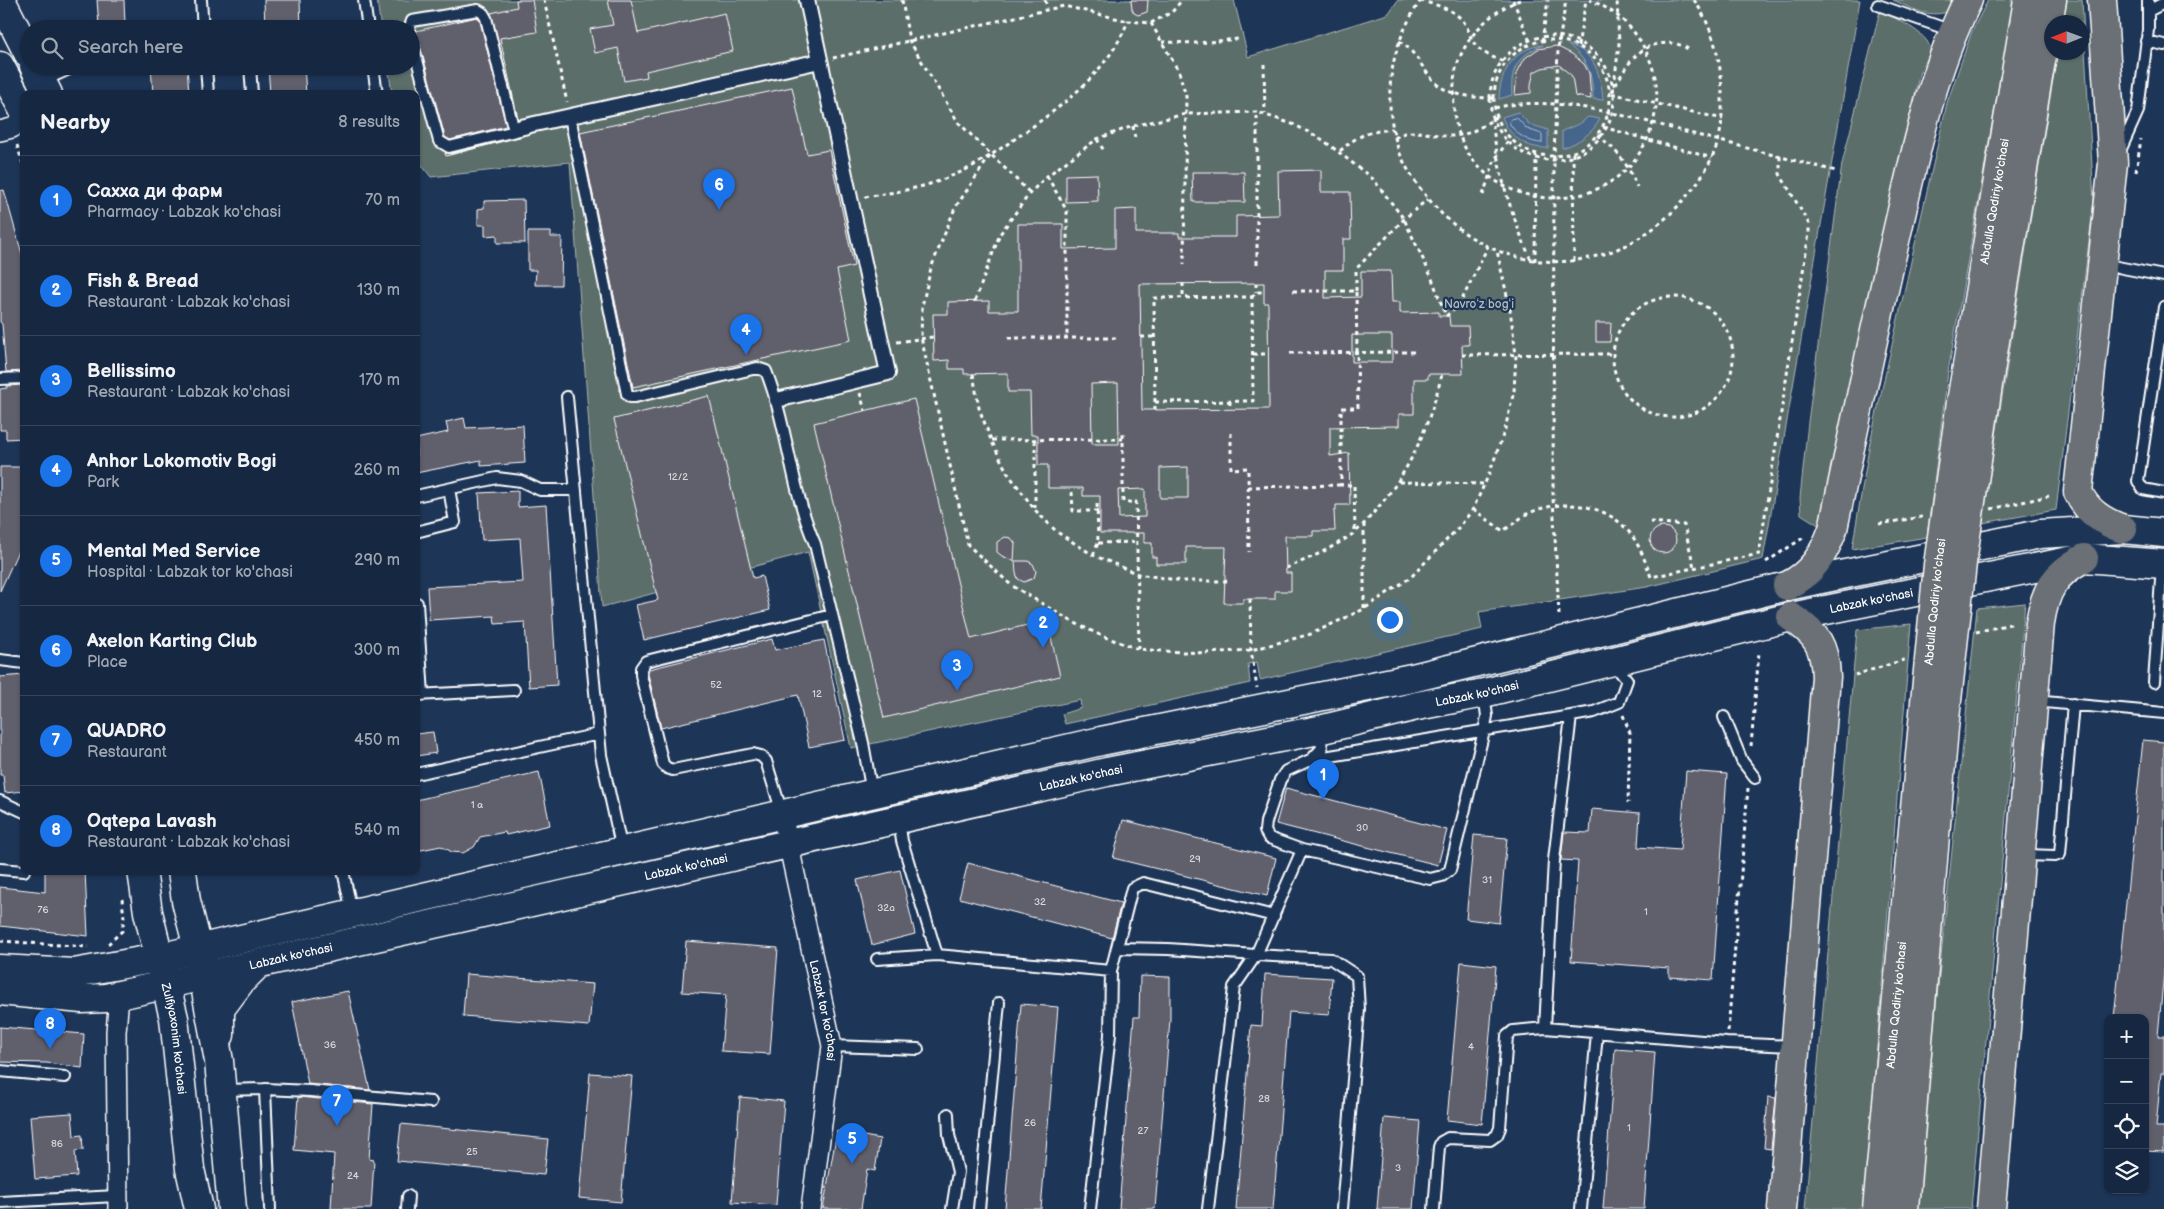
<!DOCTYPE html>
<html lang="en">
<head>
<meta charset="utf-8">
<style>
	:root { --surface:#162841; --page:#23344c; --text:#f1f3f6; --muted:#9ea6b1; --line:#35445a; --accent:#1a73e8 }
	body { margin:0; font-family:"Balsamiq Sans",sans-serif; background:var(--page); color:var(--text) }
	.controls { position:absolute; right:15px; bottom:15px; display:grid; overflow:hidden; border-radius:10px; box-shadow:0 1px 4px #0004 }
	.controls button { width:45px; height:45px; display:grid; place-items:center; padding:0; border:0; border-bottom:1px solid var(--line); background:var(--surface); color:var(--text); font:25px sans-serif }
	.compass { position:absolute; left:2044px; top:15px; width:45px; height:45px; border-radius:50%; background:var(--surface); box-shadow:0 1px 4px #0004; rotate:269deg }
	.you { position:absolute; left:1389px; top:619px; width:18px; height:18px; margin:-12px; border:4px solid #fff; border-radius:50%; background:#1a73e8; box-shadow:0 0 0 8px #1a73e833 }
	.badge { display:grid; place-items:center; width:32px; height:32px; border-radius:50%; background:var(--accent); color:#fff; font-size:16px; font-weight:700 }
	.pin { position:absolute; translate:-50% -41px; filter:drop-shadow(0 1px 2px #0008) }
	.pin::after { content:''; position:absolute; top:26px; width:18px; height:15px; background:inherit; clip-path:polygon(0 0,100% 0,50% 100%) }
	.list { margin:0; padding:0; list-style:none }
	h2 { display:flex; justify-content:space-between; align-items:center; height:65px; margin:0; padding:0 20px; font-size:21px }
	h2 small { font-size:16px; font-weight:400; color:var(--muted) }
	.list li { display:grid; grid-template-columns:32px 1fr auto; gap:15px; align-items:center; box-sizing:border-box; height:90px; padding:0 20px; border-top:1px solid var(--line) }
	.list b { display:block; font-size:19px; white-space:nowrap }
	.list p { margin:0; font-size:16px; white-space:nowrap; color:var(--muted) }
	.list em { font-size:16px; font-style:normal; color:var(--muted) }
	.icon { flex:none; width:28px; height:28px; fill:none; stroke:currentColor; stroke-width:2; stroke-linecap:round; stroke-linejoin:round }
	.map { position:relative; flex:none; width:2164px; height:1209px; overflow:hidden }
	.search { position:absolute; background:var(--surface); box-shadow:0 1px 4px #0004; left:20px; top:20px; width:400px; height:55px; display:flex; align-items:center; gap:12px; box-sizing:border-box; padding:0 18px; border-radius:28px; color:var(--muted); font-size:19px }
	.panel { position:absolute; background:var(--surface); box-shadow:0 1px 4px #0004; left:20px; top:90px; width:400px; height:785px; border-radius:10px }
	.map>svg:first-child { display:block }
</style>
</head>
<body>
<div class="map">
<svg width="2164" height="1209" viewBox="0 0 2164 1209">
	<rect width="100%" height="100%" fill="#1d3557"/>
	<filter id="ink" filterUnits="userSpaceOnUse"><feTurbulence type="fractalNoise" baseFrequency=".02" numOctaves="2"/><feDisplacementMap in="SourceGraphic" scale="10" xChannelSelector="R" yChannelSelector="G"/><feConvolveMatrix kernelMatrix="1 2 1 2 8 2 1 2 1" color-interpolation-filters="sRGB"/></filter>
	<g filter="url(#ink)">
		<path fill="#5b6e6a" stroke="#adb6b4" d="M377 0H1234L1248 57 1388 14 1398 0H1860L1763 559 1647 587 1479 612 1482 629 1260 680 1257 662 1248 664 1250 683 1065 724 1062 714 1081 708 1080 700 851 748 808 552 602 607 570 162 431 177 416 158V94H392L388 66H411V29H381Z
			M1893 0H1953L1947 12C1927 18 1911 8 1893 0Z
			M1988 0H2014L1948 372 1927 537 1852 549 1870 442 1947 103 1972 31Z
			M2066 0H2082L2094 200 2056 510 1982 523 2057 53 2082 52V22H2062Z
			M1880 11C1893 17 1929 33 1930 49 1931 55 1923 65 1920 71L1820 526 1801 514 1800 498 1808 422 1842 164Z
			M2025 603 1971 1209H1915L1977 608Z
			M1911 624 1864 1209H1805L1857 630Z"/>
		<path fill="#44658a" stroke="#8fa3b9" d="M1543 45C1518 55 1510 68 1512 95L1499 99C1500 71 1515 48 1543 45Z
			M1568 45C1595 51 1601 76 1603 100L1593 99C1593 75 1588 59 1568 45Z
			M1518 112 1529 124 1548 130V148C1526 149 1510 137 1502 117Z
			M1588 117 1600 119C1592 134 1578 143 1562 148V131L1581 123Z"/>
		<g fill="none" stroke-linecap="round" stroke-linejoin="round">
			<path stroke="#b4c1d0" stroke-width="1" d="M1517 118 1527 129 1542 134V143C1530 143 1514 134 1509 122L1511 119Z"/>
		</g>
		<path fill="#615e6c" stroke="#fff" fill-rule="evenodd" d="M97 0H124L125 24 99 26Z
			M264 0H300L301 29H265Z
			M516 0H532L537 32 500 38 518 119 491 13 517 7Z
			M608 0H631L638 33 725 13 733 51 646 71 647 77 624 81 618 48 595 53 590 29 613 25Z
			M1131 0H1148L1147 12 1138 15 1134 13 1132 9Z
			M477 17 480 21 506 126 450 140 445 137 416 31Z
			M1556 46 1572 54 1584 64 1589 73 1591 99 1575 96 1572 76 1559 65 1542 68 1534 72 1531 84V93L1515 95 1517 73 1525 58 1538 49Z
			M151 66H187L189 94H153Z
			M268 66H304L306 94H270Z
			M792 87 807 154 829 150 854 266 837 270 851 340 633 387 580 132Z
			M523 136 446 156 445 153 451 154Z
			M1321 170V192H1350L1351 239H1343V270H1325V298L1361 297V271H1391L1392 302H1400V313L1439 312V316H1449L1450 326H1468L1469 345H1462L1463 374H1428V379H1414V414H1399V426L1330 427V456L1349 453 1350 505H1336V511H1334L1335 531H1313V536H1285L1286 573H1291V591H1275V599H1243V603H1224L1226 547H1186V564H1156V557H1152V543H1144V533H1100V496H1083V488H1048V465H1038V435H1031L1030 392H1008V373L964 374V369H949V360L934 361 933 314H948V302L989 301V311H1018V224H1063V249L1115 248V210L1136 209V233H1179V237H1236V216L1279 215 1278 171ZM1264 283V303H1268L1269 409 1142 410 1140 284ZM1352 335H1392V362H1352ZM1118 383 1119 444H1092L1091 384ZM1188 467V498H1160V468ZM1145 489V517L1119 518 1118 490Z
			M1192 172H1244L1245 202H1193Z
			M1097 174 1098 201 1066 202V175Z
			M4 190 24 261V371L6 372 2 324 0 322V191Z
			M524 200 525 243H497V235L485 236V225H478V209L484 208V201Z
			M528 232H551V237H562L561 285H535L536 270H528Z
			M1596 323H1611L1610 342H1596Z
			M24 385V438L6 439V430H0V389L7 388V386Z
			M709 396 753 578 762 576 770 610 644 640 636 605 658 600 614 419Z
			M914 399 971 639 1047 620 1060 676 884 718 814 423Z
			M464 418 466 428 523 425 525 463 481 466V460L416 473V439L448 432 446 422Z
			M0 467H24V538L0 591Z
			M518 491V507L546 505 557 685 529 687 525 622 495 624 494 616 429 620 427 587 523 582 520 538 482 540 479 493Z
			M1650 540a13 13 0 1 1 26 0a13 13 0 1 1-26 0Z
			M1005 537 1011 538 1015 543 1014 561 1002 556 997 552V542Z
			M1015 561H1028L1033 564 1036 571 1034 578 1024 582 1018 579 1016 573Z
			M772 639 775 650 824 640 845 740 809 747 798 695 661 728 648 674 649 669Z
			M24 675V791L5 793 3 775H0V677Z
			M433 732 436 753 416 756V734Z
			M2143 740 2164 742V971L2158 1036H2164V1073H2161L2156 1127H2164V1152L2145 1151V1018H2114Z
			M1686 771 1727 774 1713 980 1669 977V968L1571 961 1578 861 1561 860 1564 832 1590 833 1592 809 1640 813 1638 847 1680 850Z
			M539 772 550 825 506 835 505 832 480 837 474 847 463 853 452 852 441 846 416 851V800Z
			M1286 788 1447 830 1438 865 1276 824Z
			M1123 820 1276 858 1267 896 1113 858Z
			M1474 835 1507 838 1499 923 1466 919Z
			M968 863 1121 903 1112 938 959 898Z
			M900 870 915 934 872 945 857 880Z
			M45 871H85L88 936 0 926V887L45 892Z
			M686 941 778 948 770 1054 721 1051 726 995 682 992Z
			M1461 962 1496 966 1482 1124 1447 1120Z
			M466 974 593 984 589 1026 463 1016Z
			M1265 974 1332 978 1329 1015 1289 1012 1273 1209H1236L1251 1025 1262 1026Z
			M1140 976 1170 977V1019L1155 1209H1119L1134 1017H1139Z
			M348 991 370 1090 308 1084 292 1002Z
			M1021 1004 1058 1007 1041 1209H1005Z
			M0 1027 84 1034 82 1068 47 1063 0 1062Z
			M1615 1049 1655 1052 1644 1209H1603Z
			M590 1073 632 1076 621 1202 579 1198Z
			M298 1097 373 1104 369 1159 374 1160 371 1209H331L334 1154 294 1150Z
			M740 1097 784 1101 776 1205 732 1202Z
			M1768 1097 1776 1098 1771 1149 1764 1148Z
			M72 1113 74 1136 82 1135 83 1150 75 1151 77 1176 35 1179 30 1116Z
			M1384 1118 1420 1121 1413 1209H1377Z
			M401 1124 548 1139 544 1175 397 1161Z
			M837 1131 880 1139 875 1171 867 1169 861 1209H823Z"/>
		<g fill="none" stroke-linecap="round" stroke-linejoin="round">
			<defs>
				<path id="service" d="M201 0 203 29
					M364 0 368 29
					M1878 5 1952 31
					M2148 11 2164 3
					M409 29 412 21 478 10 483 13 486 18 514 131
					M411 38 439 141 449 147 528 128
					M2146 41 2164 45
					M206 66 208 94
					M250 66 252 94
					M373 66 377 94
					M43 81 76 66
					M570 117 627 394 630 397H635L757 368 766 371C788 427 791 489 815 544L863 743 872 793
					M2120 151 2138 111 2148 30V0
					M2102 264 2164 276
					M2164 307 2138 481 2143 489 2164 493
					M0 379 24 378
					M567 397 601 755 622 850
					M416 496 497 478 521 481 540 490H576
					M416 532 455 522 449 489
					M417 603 423 695
					M0 660 24 663
					M2154 682 2162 565
					M416 695 514 690
					M2034 701 2164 713
					M1571 716 1594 712 1619 702 1627 680 1614 664
					M1724 717 1742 761 1755 778
					M1312 759 1571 716 1554 860 1545 1028 1727 1043 1794 1046
					M416 774 599 734
					M0 801 24 812
					M782 813 766 761 761 756 753 754 673 770 667 768 663 764 641 675V668L646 661 832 615
					M899 821 902 841 937 955 1111 971
					M1302 850 1430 879 1442 876 1450 870 1484 731 1487 716 1484 694
					M2022 855 2055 856 2060 854 2073 704
					M0 869 24 871
					M343 871 352 912
					M1117 948 1168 949 1256 955 1302 850 1269 838 1265 831 1266 822 1280 780 1286 771 1312 759 1322 748 1319 731
					M877 959 937 955
					M832 1046 918 1049
					M0 1071 65 1077
					M223 1090 265 1089
					M948 1114 949 1135 958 1172 952 1209
					M0 1202 117 1196
					M270 1209 265 1089 310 1091 431 1102
					M407 1209 408 1196
					M979 1209 999 1003
					M1090 1209 1110 1035 1111 971 1132 888 1143 883 1274 916
					M1208 1209 1234 987 1256 955 1331 959 1357 976 1359 1009 1342 1209
					M1434 1209 1439 1147 1441 1142 1448 1138 1490 1140 1497 1135 1500 1128 1507 1036 1513 1031 1545 1028
					M1581 1209 1597 1033"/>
				<path id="pedestrian" d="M521 127 820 61
					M777 400 888 373 807 0"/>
				<g id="minor">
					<path d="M0 131 12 128 24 121"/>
					<path id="s1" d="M782 814 832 1046 811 1209"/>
					<path d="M118 1209 116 1032 119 995"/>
				</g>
				<g id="secondary">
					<path d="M1 0 29 55"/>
					<path d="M0 66 24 111"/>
					<path d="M34 66 48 94"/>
					<path id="s2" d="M142 871 148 912 174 1018 190 1169 199 1209"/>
					<path d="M182 871 186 901 198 948 219 1061 232 1209"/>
					<path d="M0 969 74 973 158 958 1101 741 1412 678 1787 586 2040 534 2123 529 2164 533"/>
					<path id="s3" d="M0 991 82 999 106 998 1107 772 1319 730 1417 706 1484 693 1791 617 2084 558 2164 564"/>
					<path d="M220 1035V1009L241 981 257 965"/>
				</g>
				<path id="primary" d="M2102 0 2113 163 2078 492C2087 512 2103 522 2123 529
					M2015 78 2028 0
					M2037 83 2052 0
					M1787 586C1812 574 1824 554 1833 529 1854 428 1875 328 1898 228 1916 150 1932 72 1968 0
					M1782 1209 1826 677C1825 646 1817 634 1791 617
					M1991 1209 2040 623C2045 590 2054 574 2084 558"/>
			</defs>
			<use href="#service" stroke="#fff" stroke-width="14"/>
			<use href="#pedestrian" stroke="#fff" stroke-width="18"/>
			<use href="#minor" stroke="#fff" stroke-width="22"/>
			<use href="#secondary" stroke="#fff" stroke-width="31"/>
			<use href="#primary" stroke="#fff" stroke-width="31"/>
			<path stroke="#fff" stroke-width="3" stroke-dasharray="4 4" stroke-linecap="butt" d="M544 0 567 102
				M902 0 909 40 958 122 1030 193
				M1045 0 1047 8
				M1421 0C1390 45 1381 99 1399 151 1408 174 1424 195 1441 213 1510 282 1614 276 1679 205 1696 186 1711 166 1718 141 1723 125 1722 109 1722 93 1721 60 1713 27 1694 0
				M1513 0 1531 44
				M1520 0C1487 12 1457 45 1454 81 1454 93 1453 107 1455 119 1474 218 1618 227 1651 129 1658 109 1659 87 1652 66 1641 34 1621 13 1590 0
				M1420 1C1438 5 1458 10 1467 27 1470 35 1472 42 1478 48 1486 55 1496 59 1506 62
				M1151 23 1172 12 1182 0
				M1494 98a58 58 0 1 1 116 0a58 58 0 1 1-116 0Z
				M1399 41C1418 52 1423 74 1441 87 1454 96 1478 98 1494 98
				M1542 41 1548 0
				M1162 42 1198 43 1238 39
				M1578 46 1586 0
				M1688 49C1679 43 1670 42 1658 44 1632 49 1624 73 1610 93L1723 119
				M833 58 1064 6 1128 21
				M1264 64 1265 114
				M1495 108C1554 93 1634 118 1693 134 1740 146 1788 159 1836 171
				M1133 126 1135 139
				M1603 127 1712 158
				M1598 135C1618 152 1627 162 1637 187
				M1395 138C1412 125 1431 137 1451 136 1468 136 1484 126 1497 116
				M1097 139 1104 151
				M17 145 24 167
				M1340 151C1359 134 1368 132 1393 129
				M1573 153 1574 262
				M990 156 955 208 931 268 922 306 921 337 968 545 1011 585 1071 621 1102 636 1139 649 1162 651 1206 653 1251 650 1311 634 1364 609 1411 577 1461 525 1473 509 1490 472 1505 429 1514 391 1516 355 1510 309 1497 251
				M2136 172 2141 139
				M1047 176 1067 211V338
				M1483 195 1495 159 1510 138
				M865 197C895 192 926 188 954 175 976 166 996 152 1016 138 1060 108 1108 73 1128 21L1151 23 1179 72 1186 96 1184 264
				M1535 261 1536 155
				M1257 264V112
				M1183 283V298
				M1256 283V292
				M1293 291H1356L1358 408H1341V485H1354L1355 532
				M1356 291V269L1404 219 1428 199
				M1613 357a60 60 0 1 1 120 0a60 60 0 1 1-120 0Z
				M1252 297 1256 292H1264
				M975 301 1000 234 1030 193 1047 176 1097 139 1133 126 1186 114 1257 112 1295 125 1323 140 1373 179 1404 219 1431 276 1446 316 1459 306 1488 246
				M1141 337H1155
				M1008 338H1118
				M897 342 933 337
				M1290 353 1415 352
				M1253 354H1269
				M1462 355 1613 354
				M973 374 979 408 991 440 1007 472 1035 510 1057 532 1093 555 1138 574 1183 581H1230
				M860 393 865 411
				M1230 401V409
				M1155 410 1154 298 1252 297 1253 401 1155 402
				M1231 433V469L1248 468 1249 552
				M1123 434V502H1136L1139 649
				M992 440 1123 439
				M1035 440V510
				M1399 482 1486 484
				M1248 487 1341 485
				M1072 492 1073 511H1098
				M1473 509 1503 531C1510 526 1518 520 1525 515 1558 498 1605 502 1629 532 1640 545 1645 561 1651 577L1759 554 1809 233V224L1780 174V156
				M1991 509 2049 496
				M1650 522 1684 525 1694 567
				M1364 524V609
				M1879 524 1922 517
				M1098 543 1137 542
				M1093 555 1098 543 1097 502
				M1766 562 1803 538
				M1286 568C1309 559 1333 548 1354 533 1362 527 1369 518 1375 511 1411 470 1429 426 1442 374
				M1250 599 1251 650 1257 688
				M1559 615 1553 498 1554 157 1558 49 1566 0
				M1976 632 2015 623
				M1855 675 1907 659
				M1623 715 1630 733 1628 803
				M1751 746 1759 652
				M0 941 88 947
				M108 944 122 931 124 918 122 899
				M1728 1031 1748 788"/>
			<use href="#service" stroke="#1d3557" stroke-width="10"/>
			<use href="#pedestrian" stroke="#1d3557" stroke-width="14"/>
			<use href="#minor" stroke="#1d3557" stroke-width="19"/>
			<use href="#secondary" stroke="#1d3557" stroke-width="28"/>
			<use href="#primary" stroke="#6b6f75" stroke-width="28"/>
			<defs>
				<g id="primary-bridge">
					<path id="s4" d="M1877 1209 1938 565 1961 402 2015 78"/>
					<path d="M1904 1209 1944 728 1962 563 1989 378 2037 83"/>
				</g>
			</defs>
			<use href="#primary-bridge" stroke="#fff" stroke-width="31" stroke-linecap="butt"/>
			<path stroke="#fff" stroke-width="3" stroke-dasharray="4 4" stroke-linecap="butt" d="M1490 98a62 62 0 1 1 124 0a62 62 0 1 1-124 0Z
				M1614 86 1619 44 1617 0
				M1492 117C1497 171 1510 211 1531 260"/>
			<use href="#primary-bridge" stroke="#6b6f75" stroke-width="28"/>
		</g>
	</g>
	<g text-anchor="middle" stroke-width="4.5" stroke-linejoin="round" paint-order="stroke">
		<g font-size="10" fill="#d8d7da">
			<text x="678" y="480">12/2</text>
			<text x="716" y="688">52</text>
			<text x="817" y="697">12</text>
			<text x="477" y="808">1 а</text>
			<text x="1362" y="831">30</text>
			<text x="1195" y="862">29</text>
			<text x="1487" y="883">31</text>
			<text x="1040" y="905">32</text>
			<text x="886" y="911">32a</text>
			<text x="43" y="913">76</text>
			<text x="1646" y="915">1</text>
			<text x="330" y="1048">36</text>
			<text x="1471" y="1050">4</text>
			<text x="1264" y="1102">28</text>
			<text x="1030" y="1126">26</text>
			<text x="1629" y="1131">1</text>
			<text x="1143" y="1134">27</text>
			<text x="57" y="1147">86</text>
			<text x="472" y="1155">25</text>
			<text x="1398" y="1171">3</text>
			<text x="353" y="1179">24</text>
		</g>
		<g font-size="12" fill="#fff" stroke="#1d3557">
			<text dy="4" stroke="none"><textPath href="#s4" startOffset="1015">Abdulla Qodiriy ko'chasi</textPath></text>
			<text dy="4" stroke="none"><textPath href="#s3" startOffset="1916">Labzak ko'chasi</textPath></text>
			<text dy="4" stroke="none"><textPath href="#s4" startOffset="610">Abdulla Qodiriy ko'chasi</textPath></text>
			<text dy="4" stroke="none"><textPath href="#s3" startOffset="1511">Labzak ko'chasi</textPath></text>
			<text dy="4" stroke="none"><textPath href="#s3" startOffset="1106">Labzak ko'chasi</textPath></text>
			<text dy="4" stroke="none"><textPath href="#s3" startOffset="701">Labzak ko'chasi</textPath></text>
			<text dy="4" stroke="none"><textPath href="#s3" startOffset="296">Labzak ko'chasi</textPath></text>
			<text dy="4" stroke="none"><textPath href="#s4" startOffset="205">Abdulla Qodiriy ko'chasi</textPath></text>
			<text dy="4" stroke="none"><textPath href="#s1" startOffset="201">Labzak tor ko'chasi</textPath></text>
			<text dy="4" stroke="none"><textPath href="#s2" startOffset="171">Zulfiyaxonim ko'chasi</textPath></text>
		</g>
		<g font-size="12" fill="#b5bebc" stroke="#1d3557">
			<text x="1479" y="308">Navroʻz bogʻi</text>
		</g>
	</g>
</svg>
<div class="controls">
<button>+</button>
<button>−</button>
<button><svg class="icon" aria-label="locate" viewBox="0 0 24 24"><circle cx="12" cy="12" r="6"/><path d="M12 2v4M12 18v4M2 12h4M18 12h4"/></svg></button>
<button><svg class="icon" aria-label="layers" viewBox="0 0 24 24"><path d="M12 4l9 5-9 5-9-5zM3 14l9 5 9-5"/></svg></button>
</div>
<svg class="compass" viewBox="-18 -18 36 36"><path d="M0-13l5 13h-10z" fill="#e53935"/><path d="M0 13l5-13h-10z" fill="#9ea6b1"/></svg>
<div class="you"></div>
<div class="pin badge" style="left:1323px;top:800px">1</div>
<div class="pin badge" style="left:1043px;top:648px">2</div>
<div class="pin badge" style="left:957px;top:691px">3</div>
<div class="pin badge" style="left:746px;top:355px">4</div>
<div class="pin badge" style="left:852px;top:1164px">5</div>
<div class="pin badge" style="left:719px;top:210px">6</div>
<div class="pin badge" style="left:337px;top:1126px">7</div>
<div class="pin badge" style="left:50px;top:1049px">8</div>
<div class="search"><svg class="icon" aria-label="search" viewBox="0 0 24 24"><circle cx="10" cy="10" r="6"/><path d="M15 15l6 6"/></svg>Search here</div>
<section class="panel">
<h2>Nearby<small>8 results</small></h2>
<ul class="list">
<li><span class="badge">1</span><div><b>Сахха ди фарм</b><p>Pharmacy · Labzak ko'chasi</p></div><em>70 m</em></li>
<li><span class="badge">2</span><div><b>Fish &amp; Bread</b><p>Restaurant · Labzak ko'chasi</p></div><em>130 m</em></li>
<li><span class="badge">3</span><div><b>Bellissimo</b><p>Restaurant · Labzak ko'chasi</p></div><em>170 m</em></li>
<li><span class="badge">4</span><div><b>Anhor Lokomotiv Bogi</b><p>Park</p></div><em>260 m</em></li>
<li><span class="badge">5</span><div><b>Mental Med Service</b><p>Hospital · Labzak tor ko'chasi</p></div><em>290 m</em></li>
<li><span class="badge">6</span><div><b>Axelon Karting Club</b><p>Place</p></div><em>300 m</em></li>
<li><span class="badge">7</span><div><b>QUADRO</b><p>Restaurant</p></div><em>450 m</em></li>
<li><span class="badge">8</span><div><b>Oqtepa Lavash</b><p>Restaurant · Labzak ko'chasi</p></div><em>540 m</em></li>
</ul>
</section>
</div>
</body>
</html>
